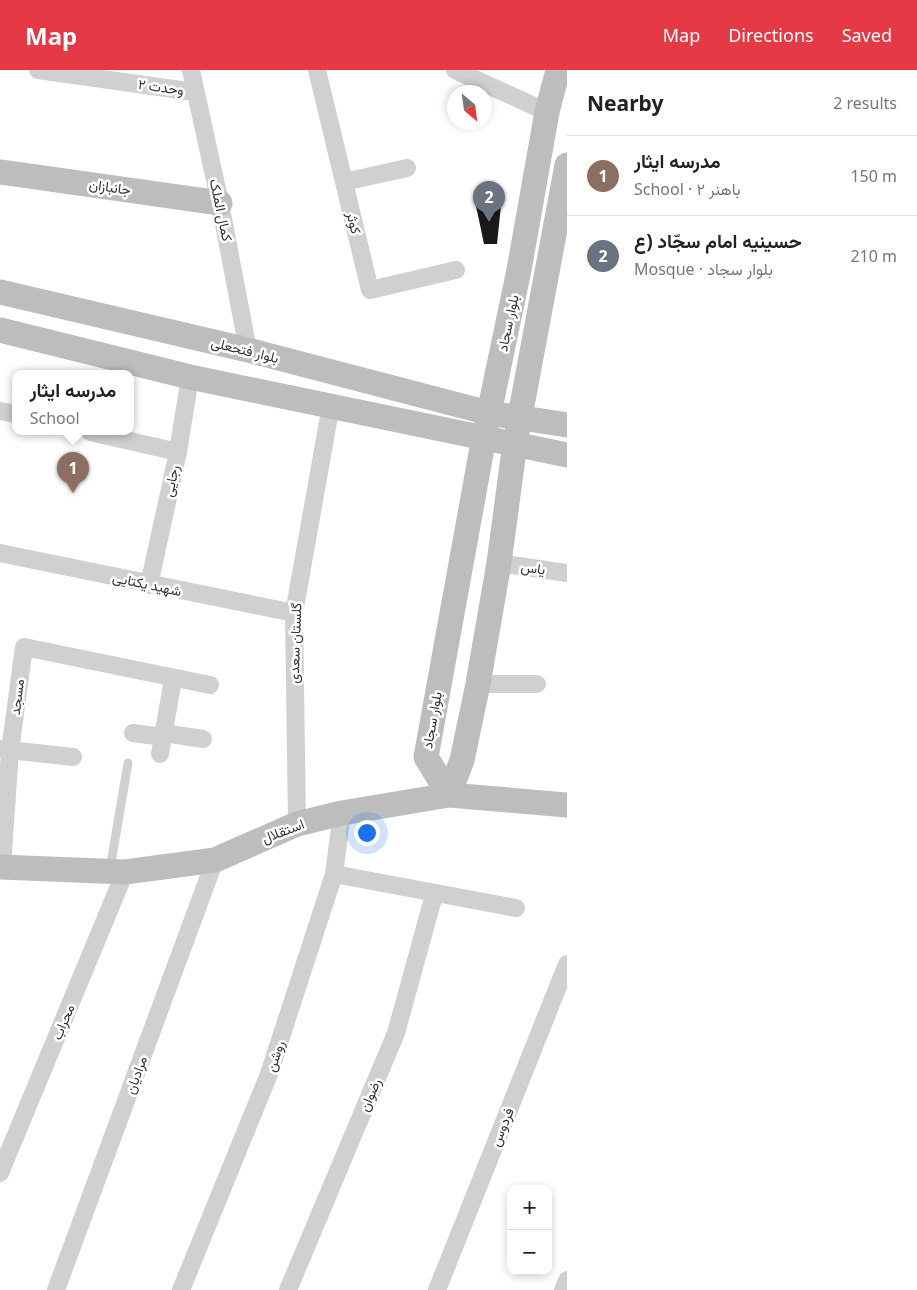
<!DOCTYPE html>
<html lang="en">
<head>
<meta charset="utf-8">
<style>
	:root { --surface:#fff; --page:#f6f6f6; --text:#222; --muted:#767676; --line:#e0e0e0; --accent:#e63946 }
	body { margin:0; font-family:"Noto Sans",Vazirmatn,sans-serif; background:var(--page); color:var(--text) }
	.controls { position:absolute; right:15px; bottom:15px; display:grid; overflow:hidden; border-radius:10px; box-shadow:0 2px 8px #0003 }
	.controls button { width:45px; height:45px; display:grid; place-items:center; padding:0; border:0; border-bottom:1px solid var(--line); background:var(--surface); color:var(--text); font:25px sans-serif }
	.compass { position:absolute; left:447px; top:15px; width:45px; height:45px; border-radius:50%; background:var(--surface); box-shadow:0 2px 8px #0003; rotate:151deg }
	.you { position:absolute; left:366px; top:762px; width:18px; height:18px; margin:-12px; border:4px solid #fff; border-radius:50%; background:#1a73e8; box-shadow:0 0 0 8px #1a73e833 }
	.badge { display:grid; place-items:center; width:32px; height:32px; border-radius:50%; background:var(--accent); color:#fff; font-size:16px; font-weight:700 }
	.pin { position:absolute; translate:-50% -41px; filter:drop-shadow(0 1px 2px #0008) }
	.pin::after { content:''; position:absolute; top:26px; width:18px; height:15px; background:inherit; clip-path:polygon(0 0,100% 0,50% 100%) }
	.popup { position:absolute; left:12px; top:300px; width:122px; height:65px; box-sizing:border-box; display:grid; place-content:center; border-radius:10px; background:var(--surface); filter:drop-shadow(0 1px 4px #0005); font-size:16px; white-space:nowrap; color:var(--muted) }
	.popup b { font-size:19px; color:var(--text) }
	.popup::after { content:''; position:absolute; left:50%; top:100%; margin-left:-10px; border:10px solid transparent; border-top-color:var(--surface) }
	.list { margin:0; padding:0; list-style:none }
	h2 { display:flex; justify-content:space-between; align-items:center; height:65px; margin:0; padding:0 20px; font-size:21px }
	h2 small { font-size:16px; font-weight:400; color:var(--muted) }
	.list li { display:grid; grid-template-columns:32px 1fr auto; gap:15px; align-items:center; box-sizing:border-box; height:80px; padding:0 20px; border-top:1px solid var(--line) }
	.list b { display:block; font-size:19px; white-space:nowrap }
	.list p { margin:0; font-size:16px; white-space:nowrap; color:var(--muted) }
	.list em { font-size:16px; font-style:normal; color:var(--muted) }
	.map { position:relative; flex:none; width:567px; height:1220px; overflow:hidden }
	header { display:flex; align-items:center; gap:30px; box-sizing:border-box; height:70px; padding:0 25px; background:var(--accent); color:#fff }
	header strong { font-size:24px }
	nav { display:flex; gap:28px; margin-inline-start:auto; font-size:18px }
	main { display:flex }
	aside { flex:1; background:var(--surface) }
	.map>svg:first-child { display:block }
</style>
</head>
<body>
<header>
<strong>Map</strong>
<nav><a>Map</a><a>Directions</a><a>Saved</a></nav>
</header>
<main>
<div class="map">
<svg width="567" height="1220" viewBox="0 0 567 1220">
	<rect width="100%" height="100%" fill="#fff"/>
	<path fill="#1a1a1a" d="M502 126 497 174H484L475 131Z"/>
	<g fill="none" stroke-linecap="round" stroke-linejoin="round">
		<path stroke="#d0d0d0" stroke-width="9" d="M110 799 128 693"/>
		<path stroke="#d0d0d0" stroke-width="18" d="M38 0 195 22
			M191 0 220 133 248 280
			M317 0 370 220 456 200
			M455 0 547 42
			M344 112 407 98
			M0 341 15 344
			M90 362 178 382
			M0 483 294 543
			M499 493 567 503
			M149 515 178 382 190 307
			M478 614H537
			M133 663 163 667
			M164 663 203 669
			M0 679 73 687
			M160 684 173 609
			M297 754 294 543 331 335
			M2 797 10 681 24 577 210 615
			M334 804 516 838
			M0 1103 125 802
			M56 1220 215 790
			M181 1220 269 1004 334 804 342 743
			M288 1220 396 963 434 825
			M437 1220 567 894
			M563 1220 567 1210"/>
		<path stroke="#bdbdbd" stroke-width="25" d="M0 102 220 133
			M0 222 248 280 489 343 567 355
			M0 260 190 307 567 385
			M449 725 426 687 484 367 519 200 547 42 558 0
			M449 725 462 690 478 614 499 493 515 373 567 95
			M0 797 125 802 215 790 297 754 342 743 449 725 567 735"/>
	</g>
	<g text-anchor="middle" stroke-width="5" stroke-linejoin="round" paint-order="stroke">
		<g font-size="14" fill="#333" stroke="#fff">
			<text transform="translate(161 17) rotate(8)" y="5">وحدت ۲</text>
			<text transform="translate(110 117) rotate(8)" y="5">جانبازان</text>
			<text transform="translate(221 140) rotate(78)" y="5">کمال الملک</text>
			<text transform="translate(354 153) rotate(77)" y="5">کوثر</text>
			<text transform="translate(508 253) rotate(-78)" y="5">بلوار سجاد</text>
			<text transform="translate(245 280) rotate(14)" y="5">بلوار فتحعلی</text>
			<text transform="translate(171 411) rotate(-78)" y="5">رجایی</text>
			<text transform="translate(533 498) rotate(8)" y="5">یاس</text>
			<text transform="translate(147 514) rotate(12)" y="5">شهید یکتایی</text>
			<text transform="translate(295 573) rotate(-88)" y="5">گلستان سعدی</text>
			<text transform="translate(17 627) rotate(-83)" y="5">مسجد</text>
			<text transform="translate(432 650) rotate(-80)" y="5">بلوار سجاد</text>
			<text transform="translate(283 761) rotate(-21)" y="5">استقلال</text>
			<text transform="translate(63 952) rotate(-67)" y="5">محراب</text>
			<text transform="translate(275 986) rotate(-72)" y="5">روشن</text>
			<text transform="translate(136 1005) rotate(-70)" y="5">مرادیان</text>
			<text transform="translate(370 1025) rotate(-67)" y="5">رضوان</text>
			<text transform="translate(502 1057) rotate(-68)" y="5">فردوس</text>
		</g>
	</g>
</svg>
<div class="controls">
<button>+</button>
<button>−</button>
</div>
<svg class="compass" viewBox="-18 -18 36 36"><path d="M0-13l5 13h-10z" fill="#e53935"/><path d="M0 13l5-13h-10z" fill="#767676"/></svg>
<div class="you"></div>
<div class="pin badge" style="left:73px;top:423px;background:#8d6e63">1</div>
<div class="popup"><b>مدرسه ایثار</b>School</div>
<div class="pin badge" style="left:489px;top:152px;background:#6b7280">2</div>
</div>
<aside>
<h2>Nearby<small>2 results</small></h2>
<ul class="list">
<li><span class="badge" style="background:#8d6e63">1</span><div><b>مدرسه ایثار</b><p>School · باهنر ۲</p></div><em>150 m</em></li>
<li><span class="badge" style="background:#6b7280">2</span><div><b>حسینیه امام سجّاد (ع</b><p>Mosque · بلوار سجاد</p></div><em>210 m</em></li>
</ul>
</aside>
</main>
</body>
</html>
